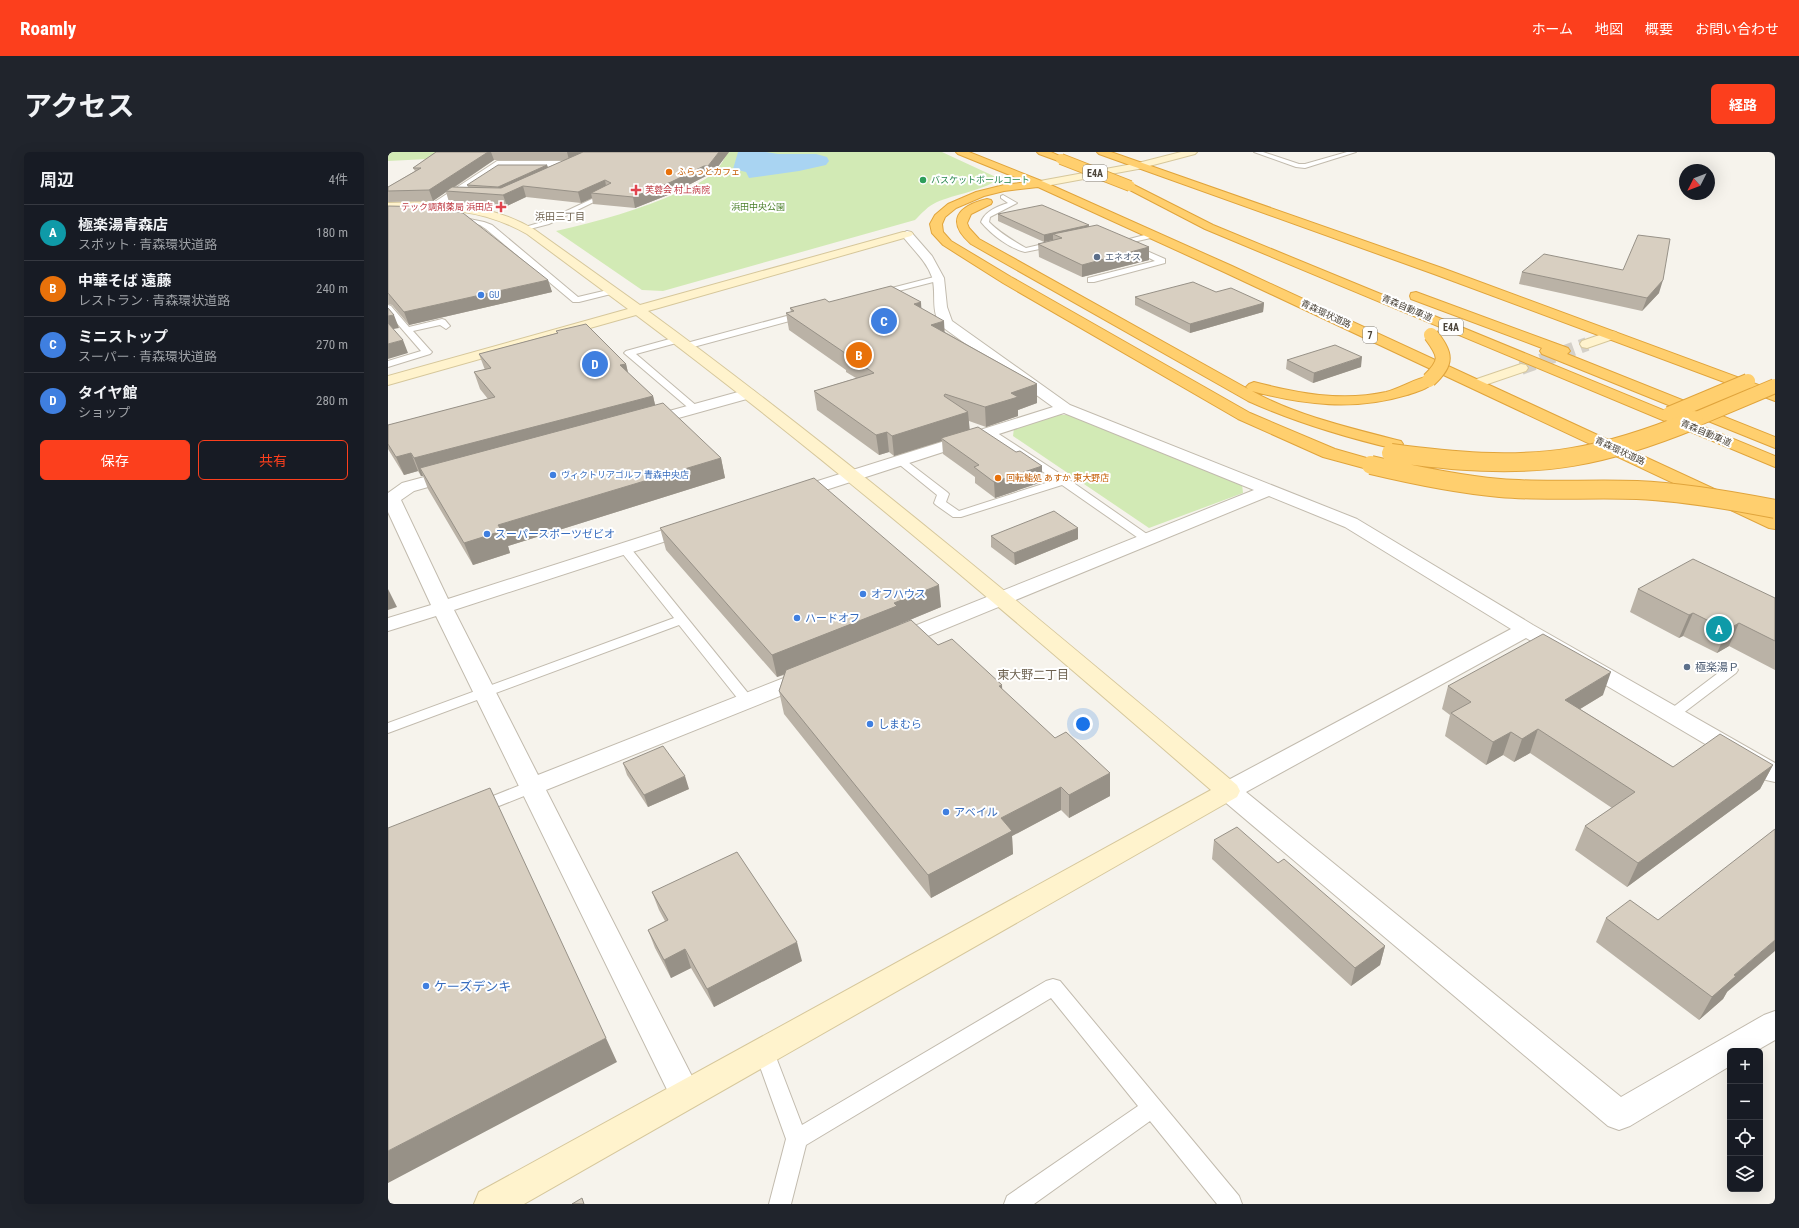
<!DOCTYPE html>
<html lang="ja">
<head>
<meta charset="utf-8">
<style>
	:root { --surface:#171b24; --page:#20242c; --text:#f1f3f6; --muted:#9ea1a6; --line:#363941; --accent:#fc3f1d }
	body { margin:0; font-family:"Roboto Condensed","Noto Sans JP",sans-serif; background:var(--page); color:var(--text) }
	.controls { position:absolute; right:12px; bottom:12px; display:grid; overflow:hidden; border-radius:6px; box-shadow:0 4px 16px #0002 }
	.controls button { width:36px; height:36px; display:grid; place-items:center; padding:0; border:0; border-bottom:1px solid var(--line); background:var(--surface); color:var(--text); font:20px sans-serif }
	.compass { position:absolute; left:1291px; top:12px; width:36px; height:36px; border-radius:50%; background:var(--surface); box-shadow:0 4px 16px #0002; rotate:228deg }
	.you { position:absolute; left:695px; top:572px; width:14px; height:14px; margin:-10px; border:3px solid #fff; border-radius:50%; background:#1a73e8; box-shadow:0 0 0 6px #1a73e833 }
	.badge { display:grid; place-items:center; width:26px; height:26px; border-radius:50%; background:var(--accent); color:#fff; font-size:13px; font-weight:700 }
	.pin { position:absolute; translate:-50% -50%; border:2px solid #fff; box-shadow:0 1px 4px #0006 }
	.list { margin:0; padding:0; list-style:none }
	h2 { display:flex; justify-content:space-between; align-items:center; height:52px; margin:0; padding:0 16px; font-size:17px }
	h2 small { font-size:13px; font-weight:400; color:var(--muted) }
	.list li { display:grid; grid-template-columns:26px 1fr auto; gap:12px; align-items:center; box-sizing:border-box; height:56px; padding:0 16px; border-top:1px solid var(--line) }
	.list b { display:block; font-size:15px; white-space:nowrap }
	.list p { margin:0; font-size:13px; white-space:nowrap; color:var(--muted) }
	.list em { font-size:13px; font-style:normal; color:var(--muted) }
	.actions { display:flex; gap:8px; padding:12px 16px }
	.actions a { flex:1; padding:9px 0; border:1px solid var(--accent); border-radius:6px; text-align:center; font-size:14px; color:var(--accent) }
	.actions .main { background:var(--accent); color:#fff }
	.icon { flex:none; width:22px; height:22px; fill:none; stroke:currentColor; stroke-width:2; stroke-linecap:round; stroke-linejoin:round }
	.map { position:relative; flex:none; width:1387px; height:1052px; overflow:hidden; border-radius:6px }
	header { display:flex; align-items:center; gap:24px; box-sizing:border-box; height:56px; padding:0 20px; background:var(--accent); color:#fff }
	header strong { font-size:19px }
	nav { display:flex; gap:22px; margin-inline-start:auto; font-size:14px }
	.intro { display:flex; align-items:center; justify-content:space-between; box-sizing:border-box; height:96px; padding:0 24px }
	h1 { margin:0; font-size:28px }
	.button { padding:10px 18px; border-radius:6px; background:var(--accent); color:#fff; font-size:14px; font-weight:700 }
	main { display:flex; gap:24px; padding:0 24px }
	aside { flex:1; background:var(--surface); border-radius:6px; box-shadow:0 4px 16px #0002 }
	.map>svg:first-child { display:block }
</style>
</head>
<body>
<header>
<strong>Roamly</strong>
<nav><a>ホーム</a><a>地図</a><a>概要</a><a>お問い合わせ</a></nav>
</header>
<div class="intro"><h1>アクセス</h1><a class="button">経路</a></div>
<main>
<aside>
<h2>周辺<small>4件</small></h2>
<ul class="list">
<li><span class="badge" style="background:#0f9aa8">A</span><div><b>極楽湯青森店</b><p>スポット · 青森環状道路</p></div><em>180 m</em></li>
<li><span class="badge" style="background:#e8710a">B</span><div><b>中華そば 遠藤</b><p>レストラン · 青森環状道路</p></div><em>240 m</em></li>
<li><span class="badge" style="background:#3f7fe0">C</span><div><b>ミニストップ</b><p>スーパー · 青森環状道路</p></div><em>270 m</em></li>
<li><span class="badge" style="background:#3f7fe0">D</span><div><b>タイヤ館</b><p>ショップ</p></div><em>280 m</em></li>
</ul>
<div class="actions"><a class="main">保存</a><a>共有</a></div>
</aside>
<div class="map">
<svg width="1387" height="1052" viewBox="0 0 1387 1052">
	<rect width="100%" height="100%" fill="#f6f3ec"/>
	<path fill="#d2eab5" d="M0 0H99L79 5 0 9Z
		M339 0H554L610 26C602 37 564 43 549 50 540 54 534 61 527 68L275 139 254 138 168 79C211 69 252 58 291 40 305 34 320 28 330 16 334 12 337 5 339 0Z
		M669 263H682L854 332 855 341 761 376 625 284 626 276Z"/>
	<path fill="#a9d4f2" d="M350 0H378L390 2H428L439 5 441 9 438 13 411 19 361 26 358 20 345 17Z"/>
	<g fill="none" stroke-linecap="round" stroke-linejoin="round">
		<path stroke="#d4d0c8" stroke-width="14" stroke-dasharray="14 7" stroke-linecap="butt" d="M1133 216 1199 192"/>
		<defs>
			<path id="lane" d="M866 0H875L911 12H917L959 0H968L917 16 908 15Z
				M219 40 224 41 161 72 138 78 134 76 157 69Z
				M615 43 629 51 602 65 601 70C612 81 624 88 638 96L668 89 672 91 671 93 637 100C621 96 604 83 593 70 597 59 610 54 620 51L613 46V44Z
				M67 64 96 70 104 73 190 145 224 137 228 139 227 141 191 150H185L98 77 92 73 65 67 64 66Z
				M764 81H767V85L741 91 777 107V111L706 130H700V126L767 109 730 90Z
				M550 124 554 126 553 128 491 144 487 142 488 140Z
				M0 153 3 154 21 175 54 167 57 168 62 174 58 177 52 173 25 179 42 198 44 200 42 202 0 215V209L33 199 0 161Z
				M417 159 420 160V164L298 197 294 194 295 192Z
				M289 185 293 188 292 190 248 202 310 255 312 257 310 259H304L236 201 238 199Z
				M603 277 680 327 766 387 764 390H756L674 333 573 365H565L548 353 546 351 549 343 507 309 508 307H516L559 340 561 342 558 350 571 359 667 328 599 282 598 280 599 278Z
				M236 392 240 393 364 546 366 549 364 552 359 554 354 552 291 473 0 581V571L286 466 230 396 232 393Z
				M1343 514 1348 515 1350 518 1348 521 1290 565 1285 567 1280 565 1278 562 1280 559 1338 515Z
				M145 628 151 630 153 634 151 638 91 662 85 660 83 656 85 652Z
				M665 827 672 829 851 1044 854 1052H829L762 969 646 1052H616L619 1044 750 954 663 846 418 993 403 1052H381L398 987 366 898 369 892 376 889 383 892 414 973 658 829Z"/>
			<path id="street" d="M109 9H182L187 12 185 14 167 21 162 18 166 15H111L48 57 44 58 39 55Z
				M519 79 523 80 544 104 556 126 559 155 564 169 682 253 969 367 1145 473 1387 611V630L1378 628 1138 486 858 640 1233 945 1376 863 1387 859V888L1368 899H1342V914L1242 974 1231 978 1220 974 831 645 828 639 831 633 1123 477 957 375 881 344 513 495 506 496 499 495 495 490 499 485 866 338 676 261 413 346 407 347 401 346 398 342 401 338 665 255 553 174C542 158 549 142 544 125 538 108 523 96 513 82Z
				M361 237 366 239 369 242 366 245 258 275 252 273 250 270 252 267Z
				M66 317 72 318 75 322 72 326 26 339 13 348 60 447 297 371 303 369 309 371 312 375 309 379 66 458 150 623 411 520 419 518 427 520 430 525 427 530 158 638 313 942 308 952 297 957 286 952 48 464 0 479V466L43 453 0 360V341L14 331Z"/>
			<path id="secondary" d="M793 0H809L807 2 750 17 652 35 647 32 652 29 750 11Z
				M37 50C76 52 112 57 147 78L252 153 515 80H523L525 82 523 84 260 159C463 308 656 471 849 633L852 639 849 645 136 1052H86L91 1040 823 638C635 475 447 312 248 163L0 233V224L240 157 139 82C94 56 50 56 0 57V51Z
				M1223 179 1228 180 1230 183 1228 186 1199 196 1194 195 1192 192 1194 189Z
				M1133 212 1138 213 1140 216 1138 219 1088 236 1083 235 1081 232 1083 229Z"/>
			<path id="highway" d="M568 0H581L656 30 844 114 1387 365V377L1381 376 836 120 650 35 616 39 596 44 568 56 557 65 554 72 555 80 563 89 623 125 862 261 947 297 989 309 991 313 989 317 983 318 935 305 850 267 615 131 555 93 544 81 542 72 547 63 560 52 588 40 616 33 639 30 570 2Z
				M649 0H663L678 7 673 10 651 2Z
				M709 0H723L1054 116 1387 239V249L1046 122 711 2Z
				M742 31 825 73 1387 304V315L817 77 738 36 737 34Z
				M599 47 603 48 604 50 603 52 583 62 579 71 581 76 591 87 860 237 858 235 861 232 866 230C909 241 953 250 998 240 1013 236 1026 227 1041 224L1046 225 1048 228C1043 236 1028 240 1019 243 966 259 915 253 864 239 909 264 963 276 1013 289L1015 292 1013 295 1007 297C956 285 907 270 860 249L583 92C557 69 570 54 599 47Z
				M1028 140 1180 196 1182 199 1179 202 1387 285V296L1154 202 1152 199 1154 196 1023 147 1022 144 1023 141Z"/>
		</defs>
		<use href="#lane" stroke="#c2bbae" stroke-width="2"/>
		<use href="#street" stroke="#c2bbae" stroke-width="2"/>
		<use href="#secondary" stroke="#d6c79b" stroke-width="2"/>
		<use href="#highway" stroke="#e0a43c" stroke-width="2"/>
		<use href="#lane" fill="#fff" fill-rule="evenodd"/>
		<use href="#street" fill="#fff" fill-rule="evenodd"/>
		<use href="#secondary" fill="#fff3cd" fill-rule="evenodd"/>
		<use href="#highway" fill="#ffcf6e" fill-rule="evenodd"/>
		<defs>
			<path id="highway-bridge-far2" d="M673 7 742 34"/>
			<path id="highway-bridge-far1" d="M1041 228C1060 210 1058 203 1043 183
				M1281 262 1360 229
				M1304 269 1387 234"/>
			<path id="highway-bridge" d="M1003 301C1063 309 1124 315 1184 305 1227 298 1267 284 1306 268
				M983 313C1025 323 1068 332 1112 336 1157 340 1203 336 1249 338 1295 340 1341 348 1387 357"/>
		</defs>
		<use href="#highway-bridge-far2" stroke="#e0a43c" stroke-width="12" stroke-linecap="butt"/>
		<use href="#highway-bridge-far1" stroke="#e0a43c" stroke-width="16" stroke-linecap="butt"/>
		<use href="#highway-bridge" stroke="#e0a43c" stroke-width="20" stroke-linecap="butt"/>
		<use href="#highway-bridge-far2" stroke="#ffcf6e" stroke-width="10"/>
		<use href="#highway-bridge-far1" stroke="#ffcf6e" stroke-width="14"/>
		<use href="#highway-bridge" stroke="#ffcf6e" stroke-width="18"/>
	</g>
	<path fill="#bab2a6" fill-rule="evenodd" d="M48 0H341L322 25 318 24 285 41 247 56 205 52 204 46 193 51 138 45 119 54 61 50 58 40 45 49 0 50V35L27 19 25 16ZM106 8H178L160 15 159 13 79 33 80 35H67Z
		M0 54 160 128 164 140 21 173 4 153 0 152Z
		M610 62 701 74 761 95V108L694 125 651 105 650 92 665 89V88L656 90 610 69Z
		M1134 120 1271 141 1254 159 1131 132Z
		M828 140 876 151 875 160 802 181 747 153V145Z
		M441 150 533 156 557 180 649 232V251L630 258V264L598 275 581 269V278L654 314V330L607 346 587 331V325L555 302 554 289 506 304 501 300 491 303 429 258 426 239 468 226 458 220V218L401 178 398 161 403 160 402 156Z
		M168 179 238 212 240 221 265 244 267 253 333 306 337 326 120 394 122 401 85 413 40 337 35 324H33L30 319 16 323 0 297V273L100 247 92 237 86 220 97 218 91 202 169 181Z
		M899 208 973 215 925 231 898 217Z
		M272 376 553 455 512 472V473L550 493 614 537 722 644 681 666 673 658 624 684 625 702 543 746 396 562 391 539 396 523 389 525 278 398Z
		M603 384 690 387 627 413 603 395Z
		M1250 437 1387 446V518L1341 494 1329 501 1295 484 1291 486 1242 460Z
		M1060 534 1215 543 1192 557 1285 615 1385 613 1372 637 1239 735 1187 698 1197 674 1224 656 1142 601 1126 610 1115 603 1098 613 1057 584 1062 563 1054 557Z
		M235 611 301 637 260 655 239 623Z
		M826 688 890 711 997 794 992 813 963 834 824 707Z
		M264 740 414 809 326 855 303 816 283 826 267 796 260 778 277 769 271 758Z
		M1218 766 1339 840 1335 847 1311 868 1208 790Z"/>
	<path fill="#979187" d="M100 0H103L106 8 60 39H58V40L45 49 41 38Z
		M179 0H198L181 8Z
		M331 0H341L322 25 320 14Z
		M159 13 160 16 111 38 110 35Z
		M316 14 318 24 285 41 247 56 245 45Z
		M217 28 219 39 203 41 204 46 193 51 190 40Z
		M135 34 138 45 119 54 115 43Z
		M701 73V79L665 82V88L656 90V83Z
		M761 95V108L694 125V113Z
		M160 128 164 140 21 173 16 160Z
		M1275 128 1271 141 1254 159 1259 146Z
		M533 150 534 168 526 152Z
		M876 151 875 160 802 181V172Z
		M6 163 11 176 0 178V164Z
		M556 169 557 187 543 173Z
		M15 188 20 201 0 207V192Z
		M974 205 973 215 925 231 926 221Z
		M238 212 242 229 232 213Z
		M649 232V251L630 258V264L598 275 597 255 623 241Z
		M265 244 269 261 32 316 35 324H33L26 306Z
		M580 260 582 280 553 286 554 289 506 304 504 284Z
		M499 280 501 300 491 303 488 283Z
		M23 301 30 319 16 323 8 305Z
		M333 306 337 326 120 394 122 401 85 413 76 391 110 373Z
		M654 314V330L607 346 606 330Z
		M690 376V387L627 413 626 401Z
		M551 433 553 455 512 472V477L389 525 384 503 506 451Z
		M0 437 9 455 0 458Z
		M1305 461 1295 484 1291 486 1301 463Z
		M1351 471 1341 494 1329 501 1339 478Z
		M1223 520 1215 543 1169 571 1177 548Z
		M614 533 615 555 611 534Z
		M1150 577 1142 601 1126 610 1134 587Z
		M1123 580 1115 603 1098 613 1105 590Z
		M1385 613 1372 637 1239 735 1250 711Z
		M722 621V644L681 666V643Z
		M297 624 301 637 260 655 256 643Z
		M673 635V658L624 684 625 702 543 746 540 723 613 666Z
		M1387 788V799L1339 840 1335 847 1311 868 1324 845 1346 823Z
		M409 790 414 809 326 855 319 837Z
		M997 794 992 813 963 834 967 816Z
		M297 797 303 816 283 826 276 808Z
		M218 886 229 910 0 1031V999Z"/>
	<path fill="#d8cfc1" stroke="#979187" d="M48 0H100L41 38 0 39V35L33 16H25Z
		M195 0H331L320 14H316L283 30 245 45 203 41 223 31 217 28 190 40 135 34 115 43 58 39 64 35 113 36Z
		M110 13H159L110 35 79 33Z
		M654 53 701 73 656 83 610 62Z
		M0 54 42 55 75 61 160 128 16 160 0 141Z
		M709 73 761 95 694 113 650 92 674 86 665 82Z
		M1250 83 1282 87 1275 128 1259 146 1134 120 1156 102 1235 118Z
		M805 130 828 140 843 136 876 151 802 172 747 145Z
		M503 134 533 150 526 152 556 169 543 173 649 232 623 241 630 245 597 255 557 242 556 244 580 260 504 284 499 280 488 283 426 239 486 221 456 201H457L398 161 406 159 402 156 437 147 441 150Z
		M0 156 6 163 0 164Z
		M0 171 15 188 0 192Z
		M198 172 238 212 232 213 265 244 26 306 23 301 8 305 0 292V273L107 245 86 220 103 216 91 202 170 181 168 179Z
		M947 193 974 205 926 221 899 208Z
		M275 251 333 306 110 373 114 379 76 391 32 316Z
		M590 275 628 300 632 299 654 314 606 330 586 315 591 313 553 286Z
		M426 326 551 433 506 451 509 454 384 503 272 376Z
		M666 359 690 376 626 401 603 384Z
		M1305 407 1387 446V489L1351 471 1339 478 1305 461 1301 463 1250 437Z
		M523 468 550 493 564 487 614 533 611 534 667 586 678 580 722 621 681 643 673 635 613 666 624 679 540 723 391 539 398 518Z
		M1155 482 1223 520 1177 548 1285 615 1332 582 1385 613 1250 711 1197 674 1247 640 1150 577 1134 587 1123 580 1105 590 1063 561 1083 550 1060 534Z
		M275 594 297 624 256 643 235 611Z
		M102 636 218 886 0 999V676Z
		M849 675 890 711 896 707 997 794 967 816 826 688Z
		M1387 677V788L1346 823 1348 824 1324 845 1218 766 1242 748 1270 768Z
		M349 700 409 790 319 837 297 797 276 808 260 778 280 768 264 740Z
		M194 1046 196 1052H184Z"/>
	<g fill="#e8710a" stroke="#fff" stroke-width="1.5">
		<circle cx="281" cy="20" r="4"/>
		<circle cx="610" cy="326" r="4"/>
	</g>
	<circle fill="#2e9e5b" stroke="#fff" stroke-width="1.5" cx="535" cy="28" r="4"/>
	<g fill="#e0444e" stroke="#fff" stroke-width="1.5">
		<path d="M246 32h4v4h4v4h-4v4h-4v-4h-4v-4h4z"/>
		<path d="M111 49h4v4h4v4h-4v4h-4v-4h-4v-4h4z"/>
	</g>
	<g fill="#5c6f8a" stroke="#fff" stroke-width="1.5">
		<circle cx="709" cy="105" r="4"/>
		<circle cx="1299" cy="515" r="4"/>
	</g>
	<g fill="#3f7fe0" stroke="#fff" stroke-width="1.5">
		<circle cx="93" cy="143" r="4"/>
		<circle cx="165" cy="323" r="4"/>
		<circle cx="99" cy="382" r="4"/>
		<circle cx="475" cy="442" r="4"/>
		<circle cx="409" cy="466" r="4"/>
		<circle cx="482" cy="572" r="4"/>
		<circle cx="558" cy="660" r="4"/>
		<circle cx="38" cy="834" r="4"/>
	</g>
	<g text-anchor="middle" stroke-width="4" stroke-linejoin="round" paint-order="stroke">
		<g font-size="9" fill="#c56008" stroke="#fff" text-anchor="start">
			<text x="289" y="23">ふらっとカフェ</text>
			<text x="618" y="329">回転鮨処 あすか 東大野店</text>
		</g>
		<g font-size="9" fill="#27864d" stroke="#fff" text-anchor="start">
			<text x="543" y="31">バスケットボールコート</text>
		</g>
		<g font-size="9" fill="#be3a42" stroke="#fff" text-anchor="start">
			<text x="257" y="41">芙蓉会 村上病院</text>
			<text x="105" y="58" text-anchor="end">テック調剤薬局 浜田店</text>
		</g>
		<g font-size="9" fill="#4a7f2a" stroke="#fff">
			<text x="370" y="58">浜田中央公園</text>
		</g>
		<g font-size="9" fill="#4e5e75" stroke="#fff" text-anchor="start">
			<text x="717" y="108">エネオス</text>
		</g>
		<g font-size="9" fill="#366cbe" stroke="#fff" text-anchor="start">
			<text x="101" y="146">GU</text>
			<text x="173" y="326">ヴィクトリアゴルフ 青森中央店</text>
		</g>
		<g font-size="9" fill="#4b4439" stroke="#fff">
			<text transform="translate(1019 156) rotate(23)" y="3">青森自動車道</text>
			<text transform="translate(938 162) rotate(25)" y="3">青森環状道路</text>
			<text transform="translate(1318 281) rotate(23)" y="3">青森自動車道</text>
			<text transform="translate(1232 299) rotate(25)" y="3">青森環状道路</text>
		</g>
		<g fill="#fff" stroke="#817c74" stroke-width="1">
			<rect x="695" y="13" width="24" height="16" rx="3"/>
			<rect x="1051" y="167" width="24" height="16" rx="3"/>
			<rect x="975" y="175" width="14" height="16" rx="3"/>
		</g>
		<g font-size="10" font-weight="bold" fill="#4b4439">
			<text x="707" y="25">E4A</text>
			<text x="1063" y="179">E4A</text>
			<text x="982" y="187">7</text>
		</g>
		<g font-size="10" fill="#6e6250" stroke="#fff">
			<text x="172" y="68">浜田三丁目</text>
		</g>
		<g font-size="11" fill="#366cbe" stroke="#fff" text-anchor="start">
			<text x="107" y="386">スーパースポーツゼビオ</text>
			<text x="483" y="446">オフハウス</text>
			<text x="417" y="470">ハードオフ</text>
			<text x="490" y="576">しまむら</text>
			<text x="566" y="664">アベイル</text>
		</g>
		<g font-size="11" fill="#4e5e75" stroke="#fff" text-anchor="start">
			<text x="1307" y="519">極楽湯Ｐ</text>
		</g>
		<g font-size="12" fill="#6e6250" stroke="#fff">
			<text x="645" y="527">東大野二丁目</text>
		</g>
		<g font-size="13" fill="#366cbe" stroke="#fff" text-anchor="start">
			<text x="46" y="839">ケーズデンキ</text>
		</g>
	</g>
</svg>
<div class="controls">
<button>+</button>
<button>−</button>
<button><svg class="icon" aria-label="locate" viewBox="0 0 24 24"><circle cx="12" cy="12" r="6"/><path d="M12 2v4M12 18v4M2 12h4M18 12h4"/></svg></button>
<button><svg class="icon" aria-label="layers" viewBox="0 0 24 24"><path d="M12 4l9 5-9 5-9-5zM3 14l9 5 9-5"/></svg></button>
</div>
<svg class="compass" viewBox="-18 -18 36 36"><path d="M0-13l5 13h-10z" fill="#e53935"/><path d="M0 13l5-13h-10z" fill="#9ea1a6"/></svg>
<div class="you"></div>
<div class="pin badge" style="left:1331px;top:477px;background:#0f9aa8">A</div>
<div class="pin badge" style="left:471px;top:203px;background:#e8710a">B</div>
<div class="pin badge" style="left:496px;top:169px;background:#3f7fe0">C</div>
<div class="pin badge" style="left:207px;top:212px;background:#3f7fe0">D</div>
</div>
</main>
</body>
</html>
